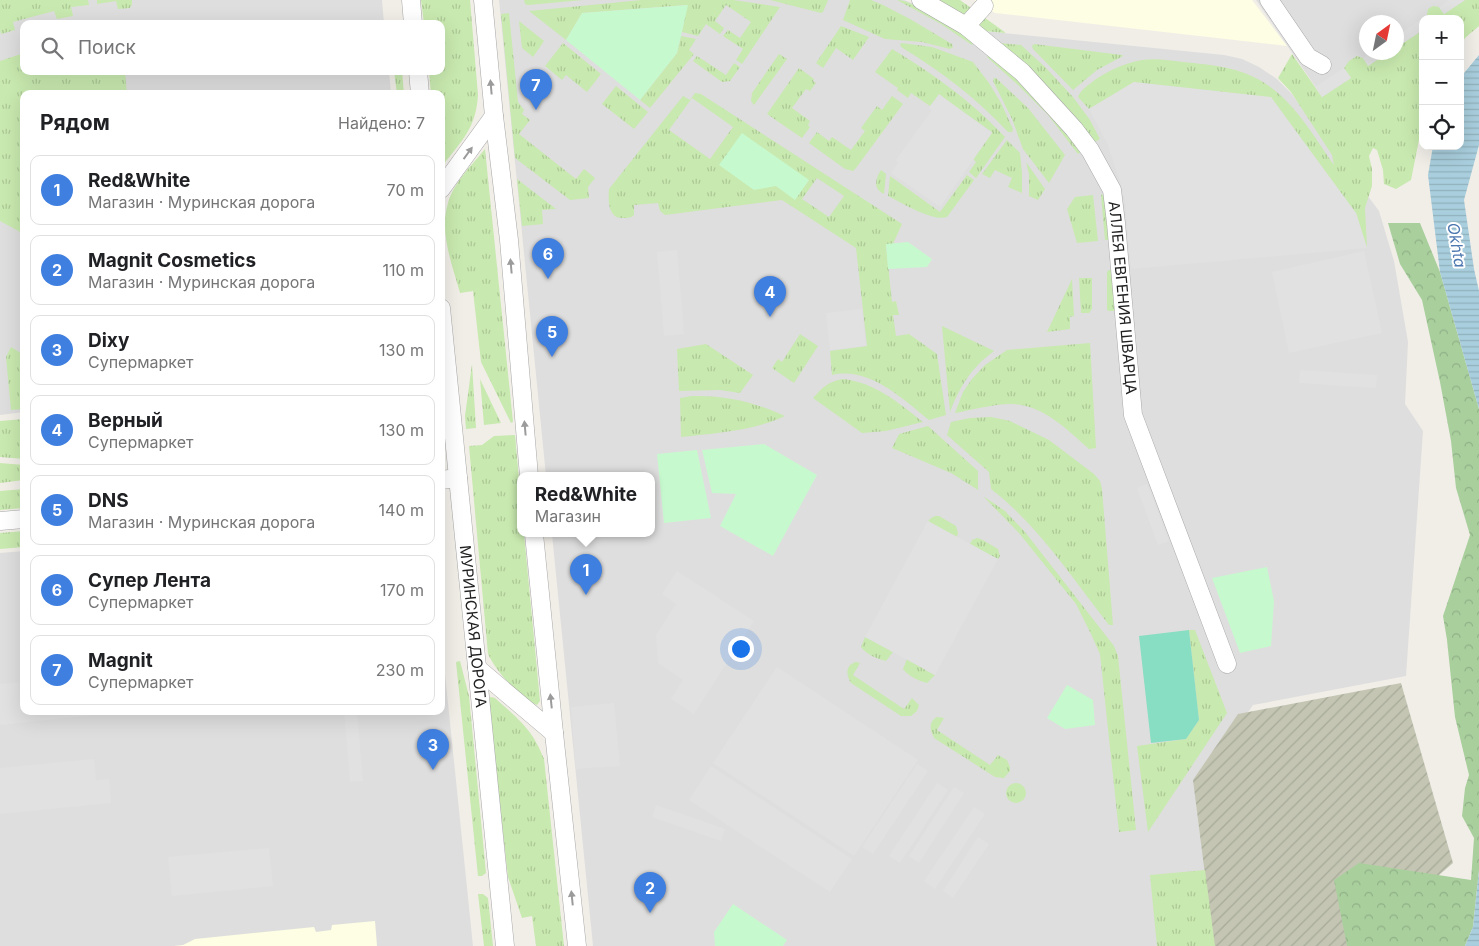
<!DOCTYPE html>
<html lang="ru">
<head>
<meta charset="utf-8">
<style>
	:root { --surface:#fff; --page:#f6f6f6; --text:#202124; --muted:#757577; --line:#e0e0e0; --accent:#cd1104 }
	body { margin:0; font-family:Inter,sans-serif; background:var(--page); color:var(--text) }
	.controls { position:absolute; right:15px; top:15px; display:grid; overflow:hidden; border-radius:10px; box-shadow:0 5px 20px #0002 }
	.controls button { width:45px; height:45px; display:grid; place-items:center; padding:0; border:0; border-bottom:1px solid var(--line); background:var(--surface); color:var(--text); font:25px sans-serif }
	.compass { position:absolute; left:1359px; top:15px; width:45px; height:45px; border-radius:50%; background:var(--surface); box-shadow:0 5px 20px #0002; rotate:33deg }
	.you { position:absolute; left:740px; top:648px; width:18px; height:18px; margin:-12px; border:4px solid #fff; border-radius:50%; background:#1a73e8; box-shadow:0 0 0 8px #1a73e833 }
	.badge { display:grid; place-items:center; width:32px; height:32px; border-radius:50%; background:var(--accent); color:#fff; font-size:16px; font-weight:700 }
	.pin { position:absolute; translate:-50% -41px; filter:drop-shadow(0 1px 2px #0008) }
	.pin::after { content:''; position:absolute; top:26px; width:18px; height:15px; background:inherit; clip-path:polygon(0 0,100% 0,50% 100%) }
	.popup { position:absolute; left:517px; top:472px; width:138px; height:65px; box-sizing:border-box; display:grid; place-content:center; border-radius:10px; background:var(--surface); filter:drop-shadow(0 1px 4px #0005); font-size:16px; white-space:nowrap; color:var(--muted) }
	.popup b { font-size:19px; color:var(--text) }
	.popup::after { content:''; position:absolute; left:50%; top:100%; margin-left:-10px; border:10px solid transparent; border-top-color:var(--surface) }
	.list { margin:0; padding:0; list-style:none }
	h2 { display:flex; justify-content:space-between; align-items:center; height:65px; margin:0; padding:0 20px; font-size:21px }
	h2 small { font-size:16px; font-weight:400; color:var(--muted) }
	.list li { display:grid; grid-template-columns:32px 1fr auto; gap:15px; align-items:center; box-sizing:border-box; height:70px; margin:0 10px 10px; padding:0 10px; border:1px solid var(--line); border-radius:10px }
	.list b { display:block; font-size:19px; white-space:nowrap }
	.list p { margin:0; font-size:16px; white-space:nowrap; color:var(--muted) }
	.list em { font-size:16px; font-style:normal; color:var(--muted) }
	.icon { flex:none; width:28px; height:28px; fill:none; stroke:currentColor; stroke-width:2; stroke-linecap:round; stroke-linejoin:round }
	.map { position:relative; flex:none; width:1479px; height:946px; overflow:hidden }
	.search { position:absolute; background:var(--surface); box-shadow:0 5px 20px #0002; left:20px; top:20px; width:425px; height:55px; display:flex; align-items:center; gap:12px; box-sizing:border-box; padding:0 18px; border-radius:10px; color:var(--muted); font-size:19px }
	.panel { position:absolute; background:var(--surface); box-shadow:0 5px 20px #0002; left:20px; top:90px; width:425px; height:625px; border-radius:10px }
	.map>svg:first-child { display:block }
</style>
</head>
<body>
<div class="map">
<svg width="1479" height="946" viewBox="0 0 1479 946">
	<defs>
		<pattern id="construction-furrows" width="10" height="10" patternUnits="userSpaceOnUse" patternTransform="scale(1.25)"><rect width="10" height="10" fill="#c4c6b3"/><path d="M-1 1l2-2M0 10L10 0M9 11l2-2" fill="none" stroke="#a8aa9a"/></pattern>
		<pattern id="grass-tufts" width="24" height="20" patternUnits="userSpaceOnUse" patternTransform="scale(1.25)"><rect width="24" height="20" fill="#c8e9af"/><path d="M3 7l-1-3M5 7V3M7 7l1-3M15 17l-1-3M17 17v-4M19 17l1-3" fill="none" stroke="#acc896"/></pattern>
		<pattern id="forest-crowns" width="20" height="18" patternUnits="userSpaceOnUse" patternTransform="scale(1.25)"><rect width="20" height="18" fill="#a9cf9d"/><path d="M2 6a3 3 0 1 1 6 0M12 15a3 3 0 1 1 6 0" fill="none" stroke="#91b187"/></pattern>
		<pattern id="water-rules" width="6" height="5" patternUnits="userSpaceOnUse" patternTransform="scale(1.25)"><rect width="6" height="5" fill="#a9cedd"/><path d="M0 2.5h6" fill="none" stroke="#91b1bd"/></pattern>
	</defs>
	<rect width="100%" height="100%" fill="#f1eee8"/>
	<path fill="#dfdede" d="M0 0H382L384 24H24V71H389L391 94H24V412L0 415Z
		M499 0H904L984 31 1224 55 1242 59 1259 67 1277 79 1291 93 1379 211 1394 261 1408 342 1405 404 1423 431 1406 676 1253 705 1212 764 1219 875 1166 946H593L552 534H651V476H546Z
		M1256 0H1472L1444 19H1423V34L1397 52 1396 22H1366V52L1395 53 1325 101Z
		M24 551V711H441V635L473 946H0V553Z"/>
	<path fill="#fdfee3" d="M974 0H1252L1287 46 995 13Z
		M375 921 377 946H174L183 945 195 939 314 927 316 932 331 930 332 925Z"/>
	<path fill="url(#construction-furrows)" d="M1401 683 1453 863 1396 912 1351 946H1214L1193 780 1238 714Z"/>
	<path fill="url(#grass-tufts)" fill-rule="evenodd" d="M0 0H88L89 5 71 7 73 16 57 19 54 11 13 22 15 30 1 34 0 30Z
		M97 0H132V4L130 8 118 9 116 1 97 4Z
		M421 0H470L478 95C476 128 462 141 442 166L441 94H431L429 71H441V24H424Z
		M524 0H583L528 5 525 4Z
		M642 0H733L780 7 742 64 736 60 743 49 723 36 728 30 740 38 751 22 726 5 715 21 724 28 720 34 706 24 698 36 682 32 687 5 582 13 566 40 529 11Z
		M770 0H828L823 12 821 13Z
		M850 0H871L883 5 910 19 952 44 953 47 950 49 922 42 885 39 843 20Z
		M897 0C915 0 958 31 974 42L972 45 941 24Z
		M937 0H960L1006 33 984 31Z
		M1465 0H1479V26L1465 38 1460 47V19H1429L1427 15 1428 9 1433 6 1439 7 1444 14Z
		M509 13 518 102 524 110 522 114 530 120 519 134 576 179 584 169 595 178 588 187 589 198 570 200 515 158 501 14Z
		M519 21 544 41 533 57 522 48Z
		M841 26 869 37 853 60 836 48 823 68 816 63Z
		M1423 30V120L1411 180 1396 189 1384 184 1383 170 1377 150 1373 148 1369 156 1372 169V186L1365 208 1367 248 1356 213 1134 82 1089 109 1078 97C1080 90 1090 84 1096 79 1110 70 1125 63 1142 60 1155 58 1169 60 1183 62 1212 65 1241 67 1266 84 1296 104 1314 137 1334 165L1332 155 1291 92 1278 78 1292 54 1322 97 1351 78 1344 68 1349 61 1357 56 1363 58 1368 65 1388 53 1396 52 1397 47Z
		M681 36 696 39 689 50 694 54 650 108 640 100 677 53Z
		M563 43 601 74 587 92 566 75 562 80 545 66Z
		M902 43 932 47 973 62 989 83 1001 103 1013 129 1012 132H1008C976 98 941 71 901 47L900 44Z
		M999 43 1021 45 1045 67 1073 97 1090 120 1100 139 1093 143Z
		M1034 44 1122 55 1123 56 1097 70 1073 90 1033 49 1032 46Z
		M892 49C935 75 970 100 1005 137L976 178 969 172 976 162 973 159 992 132 939 95 930 106 911 93 908 98 897 90 898 88 875 72Z
		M24 53V71H125L127 94H24V234L0 221V61Z
		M779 54 787 59 754 105 751 101 752 93Z
		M990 54 1015 76 1051 112 1081 152 1078 154 1048 115 1019 86 987 57Z
		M697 56 726 75 734 63 740 67 730 81 722 82 693 61Z
		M799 68 814 79 813 81 816 83 810 91 806 89 792 108 810 121 808 125 810 127 802 138 767 114Z
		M394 71H402L404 94H397Z
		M994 78H996L1028 108 1065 155 1049 183 1023 149 1012 119 993 81Z
		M616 86 648 112 634 129 602 104Z
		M695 93 701 94 902 224 893 244 886 245 892 302 896 301 899 315H893L896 336 909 334 937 354 946 415 929 420C903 399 869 366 832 375L830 351 867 346 856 248 782 200 665 215 660 211 658 203 634 205V215C631 218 628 218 623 218 608 219 608 200 609 189L683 96 690 100ZM692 98 733 127 710 159 669 130ZM817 178 844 196 829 217 802 199ZM809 180 795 199 776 186Z
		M892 96 903 104 856 168 853 171 845 169 809 143 817 132 829 141 832 137 851 150 865 131 861 128 877 106 882 110Z
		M1007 140 1020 153 1022 173V193L1008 187 1012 178 995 170 990 178 982 174Z
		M485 149 513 422 511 423 481 362 473 291 460 293C452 264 439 232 448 203 454 182 472 165 485 149Z
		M1026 162 1045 189 1038 200 1029 196V174Z
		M881 170 886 174 884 194C873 189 875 179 881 170Z
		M967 175 974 180 947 217C933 222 902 203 888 196L890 176 940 212Z
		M517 179 556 209 542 210 543 224 522 226Z
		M1104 194 1107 206 1111 240H1105L1101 195Z
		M1093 195 1098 241 1077 243 1067 209 1075 197Z
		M1109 270H1113L1117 311H1109L1107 310V272Z
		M1079 278H1092V309L1089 313H1081Z
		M1072 279 1074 316 1070 317V329L1047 332Z
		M942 326 994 351C972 367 960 386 950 412Z
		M800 334 818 346 794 383 772 368 778 359 782 362Z
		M1090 343 1096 448 1089 449C1068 430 1043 405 1013 404 998 403 970 410 955 413L963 392 972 379 985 365 1007 350Z
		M706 344 753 375 740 393 720 390 679 391 677 349Z
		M11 347 24 355V409L11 410 6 357Z
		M472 364 476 428 466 429 465 416Z
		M480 379 501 423 484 425Z
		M843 379C874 382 899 403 923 422L886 431 862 433 813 398C822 388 829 381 843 379Z
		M692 396C726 395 754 402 785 416 753 431 716 433 681 437L680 398Z
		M991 417 1010 421 1049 440 1094 474 1100 481 1102 489 1113 625H1109C1073 579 1037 524 991 489L989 472 947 435 951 422 970 418Z
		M24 419V459L0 457V421Z
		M928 426 978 471V490L951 473 892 448 899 434Z
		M515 435 521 502V534H524L540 701 537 705C519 698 496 671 488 654L469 446 482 445 494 436Z
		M0 463 24 465V480L0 483Z
		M24 489V508L0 510V491Z
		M983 496 1005 511 1025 532 1114 646 1118 656 1136 830 1119 832 1100 654 1091 634 1076 604 1019 533Z
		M935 516H939L956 526 958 533 957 537 947 532 884 646 893 652 886 661C877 659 866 654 861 647L865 637 875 642 937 527 928 521 931 518Z
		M24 531V547L0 549V533Z
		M977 538 981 539 998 549 1000 556 998 559 988 555 925 670 935 675 927 683C919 681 908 676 903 669L907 659 917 664 979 549 970 544 972 540Z
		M1189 630H1195L1227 713 1148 832 1137 746 1186 739 1199 720Z
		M460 661 469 696 486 873 482 876H478L456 662Z
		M856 662 860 663 853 675 904 709 912 698 919 705 917 711 911 716H901L851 683C846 675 845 665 856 662Z
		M491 697 495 698C518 719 532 728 544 759L564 946H536L532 916 522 918 508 877 488 699Z
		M937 717 944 718 937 730 990 765 998 755 1007 760 1010 767V771L1004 778 995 777 934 738C930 730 928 722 937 717Z
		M1006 793a10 10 0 1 1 20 0a10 10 0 1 1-20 0Z
		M1205 870 1215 946H1157L1150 875Z
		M478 894H483L488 898 493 946H484Z"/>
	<path fill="url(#forest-crowns)" d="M1388 223H1420L1440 272 1479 409V870L1473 927 1465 946H1347L1334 880 1359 863 1471 880 1474 838 1462 816 1465 788 1469 775 1455 717 1447 640 1443 616 1470 535 1456 488 1451 441 1440 382 1422 300 1400 264Z"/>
	<path fill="#c7f9ce" d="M688 5 677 53 640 100 566 40 582 13Z
		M742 133 809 180 795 200 776 186 754 190 719 165Z
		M908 242 932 259 927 267 888 269 886 244Z
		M764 444 817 475 773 556 720 526 736 494 712 493 702 450Z
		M697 450 711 518 664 523 657 454Z
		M1267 567 1274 601 1271 646 1240 653 1212 578Z
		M1067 685 1093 700 1095 725 1065 729 1047 718Z
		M733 904 787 940 783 946H715L714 932Z"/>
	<path fill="#88dec2" d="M1189 630 1199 720 1186 739 1151 743 1139 636Z"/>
	<path fill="#e1e1e1" d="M1449 0H1465L1444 14 1439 7Z
		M1427 15 1429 19H1423V30L1397 47V36Z
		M1371 52H1388V53L1368 66 1363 58Z
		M1344 68 1351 78 1322 97 1315 87Z
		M1134 82 1271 97 1356 213 1367 248 1131 269 1125 200 1121 184 1107 143 1089 109Z
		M939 94 992 133 940 207 891 173 898 163 896 160 932 110 929 108Z
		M677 250 684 334 664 336 657 252Z
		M1364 251 1382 333 1289 353 1272 272Z
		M862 309 866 346 830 350 826 313Z
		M1300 370 1377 375 1376 388 1299 383Z
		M1147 484 1169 541 1158 545 1137 488Z
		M928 521 998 559 935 675 865 637Z
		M677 571 754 621 694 714 671 699 683 680 658 663 656 635 676 604 662 594Z
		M777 667 918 760 854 856 713 763Z
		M24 682V711H113V713L0 725V684Z
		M614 703 620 766 576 769 571 707Z
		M344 711H357L363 781 350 782Z
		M94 759 96 780 109 779 111 803 0 814V768Z
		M917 764 928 771 873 854 862 847Z
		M711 766 852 859 830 892 689 800Z
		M937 783 948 790 900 863 889 856Z
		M954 787 964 793 919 863 909 856Z
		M656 805 725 829 721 841 652 817Z
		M974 807 985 814 935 889 924 881Z
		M978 837 989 844 953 898 943 891Z
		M269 848 273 886 172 896 168 857Z"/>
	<path fill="url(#water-rules)" d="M1479 55V145L1464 200 1474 269 1479 291V409L1440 272 1428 175 1433 146H1460V78Z
		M1479 870V946H1465L1473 927Z"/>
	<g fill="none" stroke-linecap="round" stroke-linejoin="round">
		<defs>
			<g id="minor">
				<path d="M411 0 413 24"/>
				<path d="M483 0 494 116 509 240 529 476"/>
				<path id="s1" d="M921 0 966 26 1022 72 1074 129 1090 150 1112 190 1116 223 1133 415 1227 664"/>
				<path d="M1269 0 1308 57 1322 65"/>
				<path d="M966 26 984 6"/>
				<path d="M418 71 420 94"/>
				<path d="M441 189 494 116"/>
				<path id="s2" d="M441 308 505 946"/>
				<path d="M441 480 458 478"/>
				<path d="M0 521 24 519"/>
				<path d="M534 534 554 733 577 946"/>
				<path d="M477 668 554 733"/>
			</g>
		</defs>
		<use href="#minor" stroke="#a8a8a8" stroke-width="19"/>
		<use href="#minor" stroke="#fff" stroke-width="18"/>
	</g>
	<defs><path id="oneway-solid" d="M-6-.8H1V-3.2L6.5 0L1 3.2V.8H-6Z" transform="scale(1.25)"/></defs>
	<g fill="#9b9b9b">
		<use href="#oneway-solid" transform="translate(491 87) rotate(-95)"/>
		<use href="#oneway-solid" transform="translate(468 153) rotate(-54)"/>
		<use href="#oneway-solid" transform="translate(511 266) rotate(-95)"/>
		<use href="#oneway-solid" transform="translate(525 428) rotate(-95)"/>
		<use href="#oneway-solid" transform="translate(551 701) rotate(-96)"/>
		<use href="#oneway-solid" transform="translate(572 898) rotate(-96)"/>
	</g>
	<g text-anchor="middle" stroke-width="4" stroke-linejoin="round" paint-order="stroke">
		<g font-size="15" fill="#212121" stroke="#fff">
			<text dy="5" stroke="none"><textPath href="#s1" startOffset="382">АЛЛЕЯ ЕВГЕНИЯ ШВАРЦА</textPath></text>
			<text dy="5" stroke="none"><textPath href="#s2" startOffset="320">МУРИНСКАЯ ДОРОГА</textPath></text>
		</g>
		<g font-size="16" font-style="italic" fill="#4e78b0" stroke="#fff">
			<text transform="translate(1457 245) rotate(80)" y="6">Okhta</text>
		</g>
	</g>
</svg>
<div class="controls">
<button>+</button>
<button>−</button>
<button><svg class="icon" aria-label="locate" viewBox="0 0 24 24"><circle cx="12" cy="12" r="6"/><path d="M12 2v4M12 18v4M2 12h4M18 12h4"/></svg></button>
</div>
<svg class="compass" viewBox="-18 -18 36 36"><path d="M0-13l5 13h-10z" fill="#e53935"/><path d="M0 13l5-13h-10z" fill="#757577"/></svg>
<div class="you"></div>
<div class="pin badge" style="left:586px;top:595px;background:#3f7fe0">1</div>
<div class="popup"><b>Red&amp;White</b>Магазин</div>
<div class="pin badge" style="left:650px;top:913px;background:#3f7fe0">2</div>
<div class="pin badge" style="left:433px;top:770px;background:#3f7fe0">3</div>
<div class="pin badge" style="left:770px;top:317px;background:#3f7fe0">4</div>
<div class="pin badge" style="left:552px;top:357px;background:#3f7fe0">5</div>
<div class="pin badge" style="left:548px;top:279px;background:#3f7fe0">6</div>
<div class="pin badge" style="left:536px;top:110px;background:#3f7fe0">7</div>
<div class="search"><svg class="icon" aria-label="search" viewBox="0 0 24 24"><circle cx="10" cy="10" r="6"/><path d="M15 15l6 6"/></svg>Поиск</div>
<section class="panel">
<h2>Рядом<small>Найдено: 7</small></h2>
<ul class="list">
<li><span class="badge" style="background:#3f7fe0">1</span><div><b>Red&amp;White</b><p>Магазин · Муринская дорога</p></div><em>70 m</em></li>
<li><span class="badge" style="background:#3f7fe0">2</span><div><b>Magnit Cosmetics</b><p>Магазин · Муринская дорога</p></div><em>110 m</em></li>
<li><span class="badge" style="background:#3f7fe0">3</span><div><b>Dixy</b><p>Супермаркет</p></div><em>130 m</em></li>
<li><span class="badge" style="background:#3f7fe0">4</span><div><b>Верный</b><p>Супермаркет</p></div><em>130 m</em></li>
<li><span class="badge" style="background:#3f7fe0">5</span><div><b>DNS</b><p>Магазин · Муринская дорога</p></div><em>140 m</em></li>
<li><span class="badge" style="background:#3f7fe0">6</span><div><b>Супер Лента</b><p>Супермаркет</p></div><em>170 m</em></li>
<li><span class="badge" style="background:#3f7fe0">7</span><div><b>Magnit</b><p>Супермаркет</p></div><em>230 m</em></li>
</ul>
</section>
</div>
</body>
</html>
